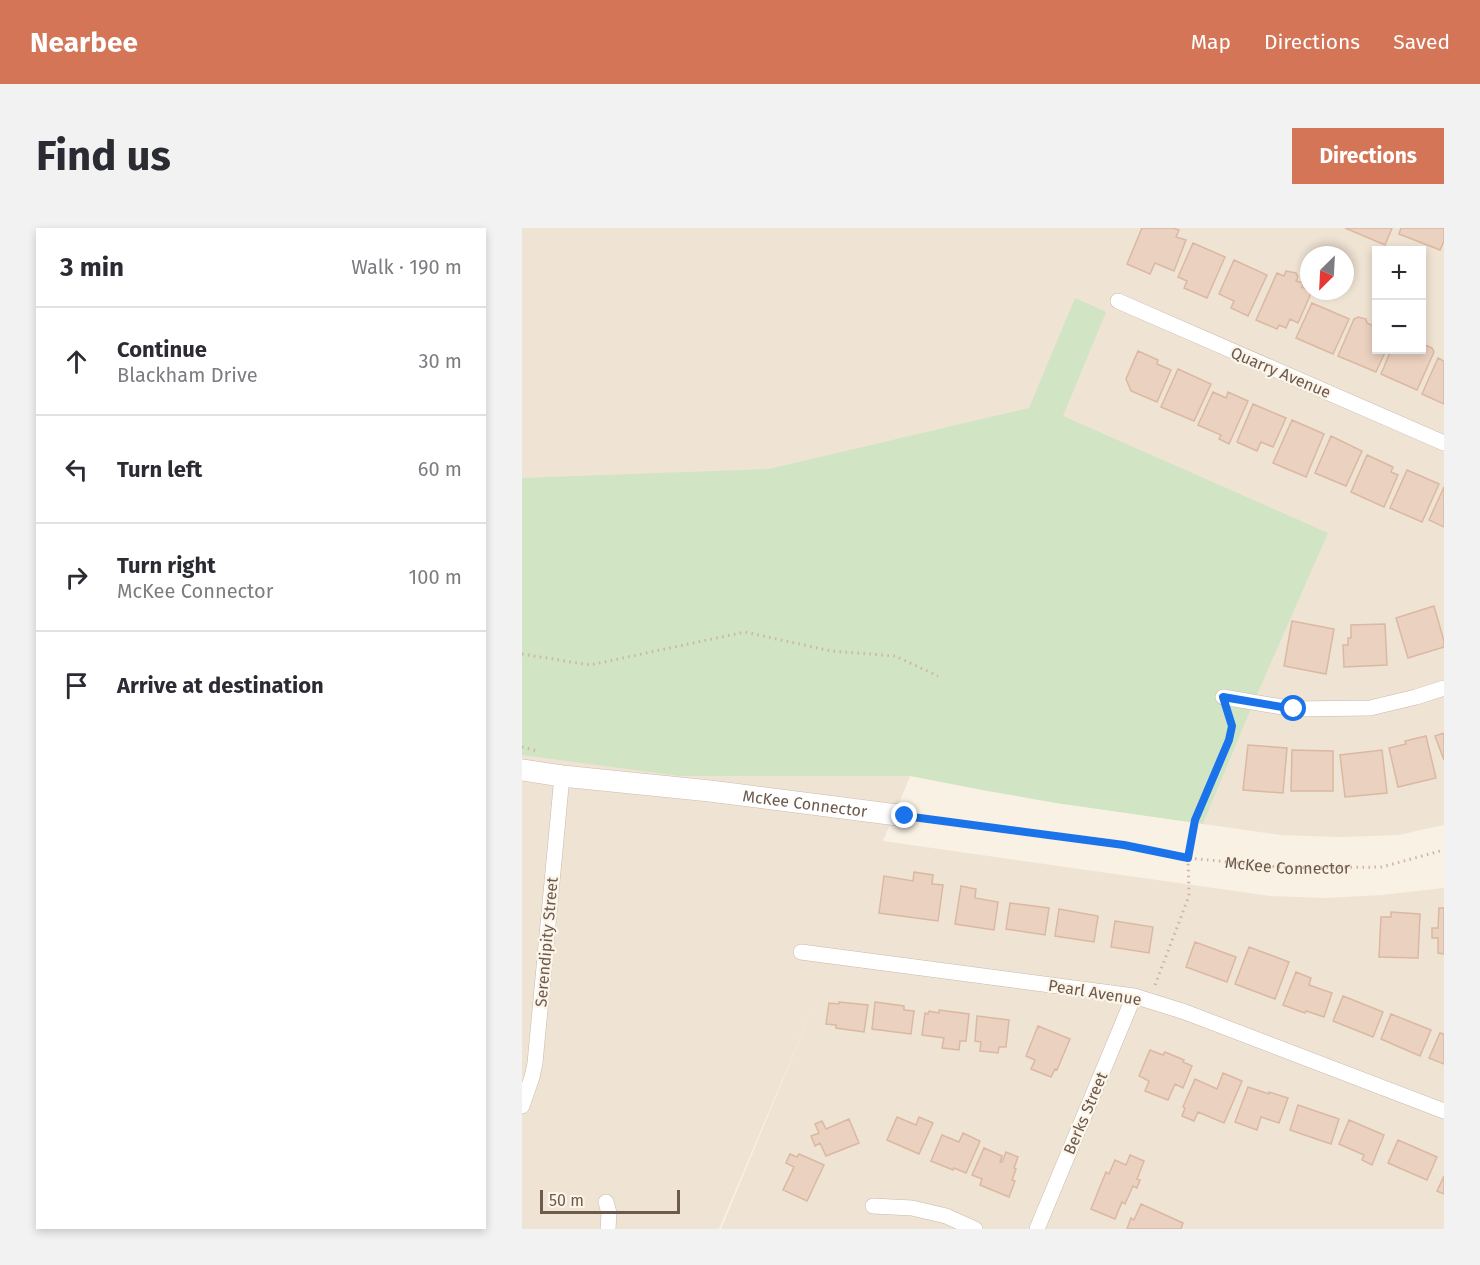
<!DOCTYPE html>
<html lang="en">
<head>
<meta charset="utf-8">
<style>
	:root { --surface:#fff; --page:#f2f2f3; --text:#2b2b33; --muted:#7c7c81; --line:#e1e1e2; --accent:#d47557 }
	body { margin:0; font-family:"Fira Sans",sans-serif; background:var(--page); color:var(--text) }
	.controls { position:absolute; right:18px; top:18px; display:grid; overflow:hidden; border-radius:0px; box-shadow:0 3px 9px #0003 }
	.controls button { width:54px; height:54px; display:grid; place-items:center; padding:0; border:0; border-bottom:2px solid var(--line); background:var(--surface); color:var(--text); font:30px sans-serif }
	.compass { position:absolute; left:778px; top:18px; width:54px; height:54px; border-radius:50%; background:var(--surface); box-shadow:0 3px 9px #0003; rotate:204deg }
	.scale { position:absolute; left:18px; bottom:15px; width:140px; box-sizing:border-box; padding-left:6px; border:3px solid #6e594d; border-top:0; font-size:16px; line-height:21px; white-space:nowrap; color:#6e594d; -webkit-text-stroke:4px #fcf5e9; paint-order:stroke }
	.stop { position:absolute; width:18px; height:18px; margin:-14px; border:4px solid #1a73e8; border-radius:50%; background:#fff }
	.stop.end { background:#1a73e8; border-color:#fff; box-shadow:0 2px 6px #0008 }
	.list { margin:0; padding:0; list-style:none }
	h2 { display:flex; justify-content:space-between; align-items:center; height:78px; margin:0; padding:0 24px; font-size:26px }
	h2 small { font-size:20px; font-weight:400; color:var(--muted) }
	.list li { display:grid; grid-template-columns:39px 1fr auto; gap:18px; align-items:center; box-sizing:border-box; height:108px; padding:0 24px; border-top:2px solid var(--line) }
	.list b { display:block; font-size:22px; white-space:nowrap }
	.list p { margin:0; font-size:20px; white-space:nowrap; color:var(--muted) }
	.list em { font-size:20px; font-style:normal; color:var(--muted) }
	.icon { flex:none; width:33px; height:33px; fill:none; stroke:currentColor; stroke-width:2; stroke-linecap:round; stroke-linejoin:round }
	.map { position:relative; flex:none; width:922px; height:1001px; overflow:hidden; border-radius:0px }
	header { display:flex; align-items:center; gap:36px; box-sizing:border-box; height:84px; padding:0 30px; background:var(--accent); color:#fff }
	header strong { font-size:28px }
	nav { display:flex; gap:33px; margin-inline-start:auto; font-size:21px }
	.intro { display:flex; align-items:center; justify-content:space-between; box-sizing:border-box; height:144px; padding:0 36px }
	h1 { margin:0; font-size:42px }
	.button { padding:15px 27px; border-radius:0px; background:var(--accent); color:#fff; font-size:21px; font-weight:700 }
	main { display:flex; gap:36px; padding:0 36px }
	aside { flex:1; background:var(--surface); border-radius:0px; box-shadow:0 3px 9px #0003 }
	.map>svg:first-child { display:block }
</style>
</head>
<body>
<header>
<strong>Nearbee</strong>
<nav><a>Map</a><a>Directions</a><a>Saved</a></nav>
</header>
<div class="intro"><h1>Find us</h1><a class="button">Directions</a></div>
<main>
<aside>
<h2>3 min<small>Walk · 190 m</small></h2>
<ul class="list">
<li><svg class="icon" aria-label="ahead" viewBox="0 0 24 24"><path d="M12 20V5M6 11l6-6 6 6"/></svg><div><b>Continue</b><p>Blackham Drive</p></div><em>30 m</em></li>
<li><svg class="icon" aria-label="left" viewBox="0 0 24 24"><path d="M17 20v-9H6M10 6l-5 5 5 5"/></svg><div><b>Turn left</b></div><em>60 m</em></li>
<li><svg class="icon" aria-label="right" viewBox="0 0 24 24"><path d="M7 20v-9h11M14 6l5 5-5 5"/></svg><div><b>Turn right</b><p>McKee Connector</p></div><em>100 m</em></li>
<li><svg class="icon" aria-label="arrive" viewBox="0 0 24 24"><path d="M6 21V4h12l-3 4 3 4H6"/></svg><div><b>Arrive at destination</b></div></li>
</ul>
</aside>
<div class="map">
<svg width="922" height="1001" viewBox="0 0 922 1001">
	<rect width="100%" height="100%" fill="#f9f1e4"/>
	<path fill="#efe3d3" fill-rule="evenodd" d="M0 0H922V597L876 607 818 609 758 607 681 596 736 464 472 348 361 613 748 668 804 670 860 667 922 660V1001H199L293 775 197 1001H0ZM854 22H900V122H854ZM787 27H823V63H787Z"/>
	<path fill="#d1e4c4" d="M553 70 584 84 541 188 806 305 736 464 681 596 534 575 460 562 388 548H158L0 527V250L247 241 507 180Z"/>
	<path fill="#ebd1bf" stroke="#dbb8a1" stroke-width="1.5" d="M620 0H651L657 2 654 9 664 12 652 43 633 35 628 46 605 36Z
		M823 0H870L863 17Z
		M879 0H922V13L918 22 877 6Z
		M671 15 703 29 685 70 662 60 665 53 656 49Z
		M712 32 745 47 726 88 709 80 712 73 697 66Z
		M764 43 774 45 776 49 774 53 782 55 780 59 790 63 776 95 768 91 764 100 757 97 755 101 734 92 755 45 762 48Z
		M790 75 827 91 811 126 774 110Z
		M836 89 844 91 845 95 854 99V122H864L854 144 816 128 832 91Z
		M903 117 910 120 912 124 895 162 859 146 869 122H900V119Z
		M616 123 636 132 635 136 649 142 635 174 609 163 604 151Z
		M916 130 922 133V176L900 166Z
		M656 141 689 156 672 193 639 179Z
		M691 164 704 170 706 164 726 173 707 216 697 211 699 207 676 197Z
		M731 176 764 190 751 219 739 214 735 223 715 214Z
		M770 192 802 206 784 249 751 235Z
		M809 208 840 223 824 258 793 245Z
		M845 227 871 239 869 244 876 247 862 279 829 264Z
		M885 242 917 256 900 294 868 280Z
		M922 259V299L907 292Z
		M912 378 922 413V419L886 430 874 390Z
		M770 393 812 401 804 446 762 438Z
		M863 396 865 437 822 439 821 417H826V410H829V397Z
		M922 505V532L913 508Z
		M904 508 914 550 876 559 867 520 884 516 883 513Z
		M726 517 765 520 761 565 721 562Z
		M770 522 811 523V563H769Z
		M860 522 865 565 823 569 818 527Z
		M392 644 411 647 410 656 421 657 416 693 357 685 362 648 391 653Z
		M439 658 454 661 453 670 476 674 472 702 433 696Z
		M488 675 527 680 523 707 484 701Z
		M917 680H922V726L916 725V710H910V700H916Z
		M537 681 576 688 572 714 533 708Z
		M869 684 898 686 896 730 857 729 859 689H869Z
		M593 693 631 699 627 725 589 719Z
		M673 714 714 729 705 754 664 739Z
		M727 719 767 734 753 771 713 756Z
		M774 744 789 750 787 757 810 765 802 789 784 783 783 785 761 777Z
		M821 768 861 784 851 809 811 793Z
		M317 774 346 777 342 804 314 800V797L304 796 307 775 317 776Z
		M353 774 382 778V782L392 783 389 806 350 801Z
		M417 782 447 786 444 813H438L437 822 420 820 422 810 400 807 403 785 406 786 407 783 417 785Z
		M869 786 909 802 898 828 859 811Z
		M455 788 487 792 484 819H477L476 825 458 823 459 814 453 813Z
		M516 798 548 811 535 842 533 841 529 849 509 841 513 832 504 828Z
		M918 805 922 806V836L907 830Z
		M628 822 641 827 643 824 662 832 661 834 670 838 661 860 653 856 646 872 623 863 627 853 617 848Z
		M701 845 720 853 702 895 676 884 672 893 660 888 663 880 661 879 673 851 695 861Z
		M726 859 747 866V864L766 870 757 895 739 889 735 902 713 894Z
		M776 877 817 891 809 916 768 902Z
		M375 889 394 897 397 889 411 895 397 926 365 912Z
		M327 891 337 915 304 928 298 915 293 918 289 908 297 905 293 896 300 893 304 901Z
		M827 892 862 907 850 937 840 932 842 927 817 916Z
		M441 905 458 913 444 945 432 940 431 942 409 933 420 907 437 914Z
		M876 912 915 929 905 952 866 935Z
		M462 920 480 928 478 934H480L484 924 496 929 492 940 494 941 490 952 493 953 487 969 458 957 460 951 450 947Z
		M268 926 275 929 277 926 302 937 285 973 261 962 272 939 264 935Z
		M608 927 622 933 615 951 618 952 615 960 611 958 603 976 600 974 593 991 569 981 584 944 587 946 593 932 604 937Z
		M922 948V966L915 963Z
		M619 976 661 995 659 1001H605L609 990 612 992Z"/>
	<g fill="none" stroke-linecap="round" stroke-linejoin="round">
		<defs>
			<path id="minor" d="M596 73 922 215
				M701 469 772 481 848 480 894 469 922 460
				M279 724 612 768 663 784 922 883
				M0 878 10 849 13 835 40 548
				M84 974 87 985 86 1001
				M351 978 390 980 424 988 453 1001
				M515 1001 612 768"/>
			<g id="secondary">
				<path id="s2" d="M0 542 40 548 188 563 383 588"/>
			</g>
		</defs>
		<use href="#minor" stroke="#c8b9ac" stroke-width="16"/>
		<use href="#secondary" stroke="#cdbbac" stroke-width="22"/>
		<g stroke="#cfb4a2" stroke-width="3" stroke-dasharray="1.5 4.5" stroke-linecap="butt">
			<path d="M0 426 68 437 223 404 309 423 373 428 416 448"/>
			<path d="M0 519 15 523"/>
			<path id="s1" d="M400 591 602 617 666 630 767 640 860 639 922 622"/>
			<path d="M633 757 667 668 666 630 673 592 707 511 710 498 706 485"/>
		</g>
		<use href="#minor" stroke="#fff" stroke-width="15"/>
		<use href="#secondary" stroke="#fff" stroke-width="21"/>
	</g>
	<g fill="none" stroke-linecap="round" stroke-linejoin="round">
		<path stroke="#1a73e8" stroke-width="8" d="M383 588 602 617 666 630 673 592 707 512 710 498 701 469 772 481"/>
	</g>
	<g text-anchor="middle" stroke-width="4.5" stroke-linejoin="round" paint-order="stroke">
		<g font-size="16" fill="#6e594d" stroke="#fcf5e9">
			<text transform="translate(759 144) rotate(23)" y="6">Quarry Avenue</text>
			<text dy="6" stroke="none"><textPath href="#s2" startOffset="285">McKee Connector</textPath></text>
			<text dy="6" stroke="none"><textPath href="#s1" startOffset="369">McKee Connector</textPath></text>
			<text transform="translate(24 714) rotate(-85)" y="6">Serendipity Street</text>
			<text transform="translate(573 764) rotate(9)" y="6">Pearl Avenue</text>
			<text transform="translate(563 885) rotate(-67)" y="6">Berks Street</text>
		</g>
	</g>
</svg>
<div class="controls">
<button>+</button>
<button>−</button>
</div>
<svg class="compass" viewBox="-18 -18 36 36"><path d="M0-13l5 13h-10z" fill="#e53935"/><path d="M0 13l5-13h-10z" fill="#7c7c81"/></svg>
<div class="scale">50 m</div>
<div class="stop" style="left:772px;top:481px"></div>
<div class="stop end" style="left:383px;top:588px"></div>
</div>
</main>
</body>
</html>
